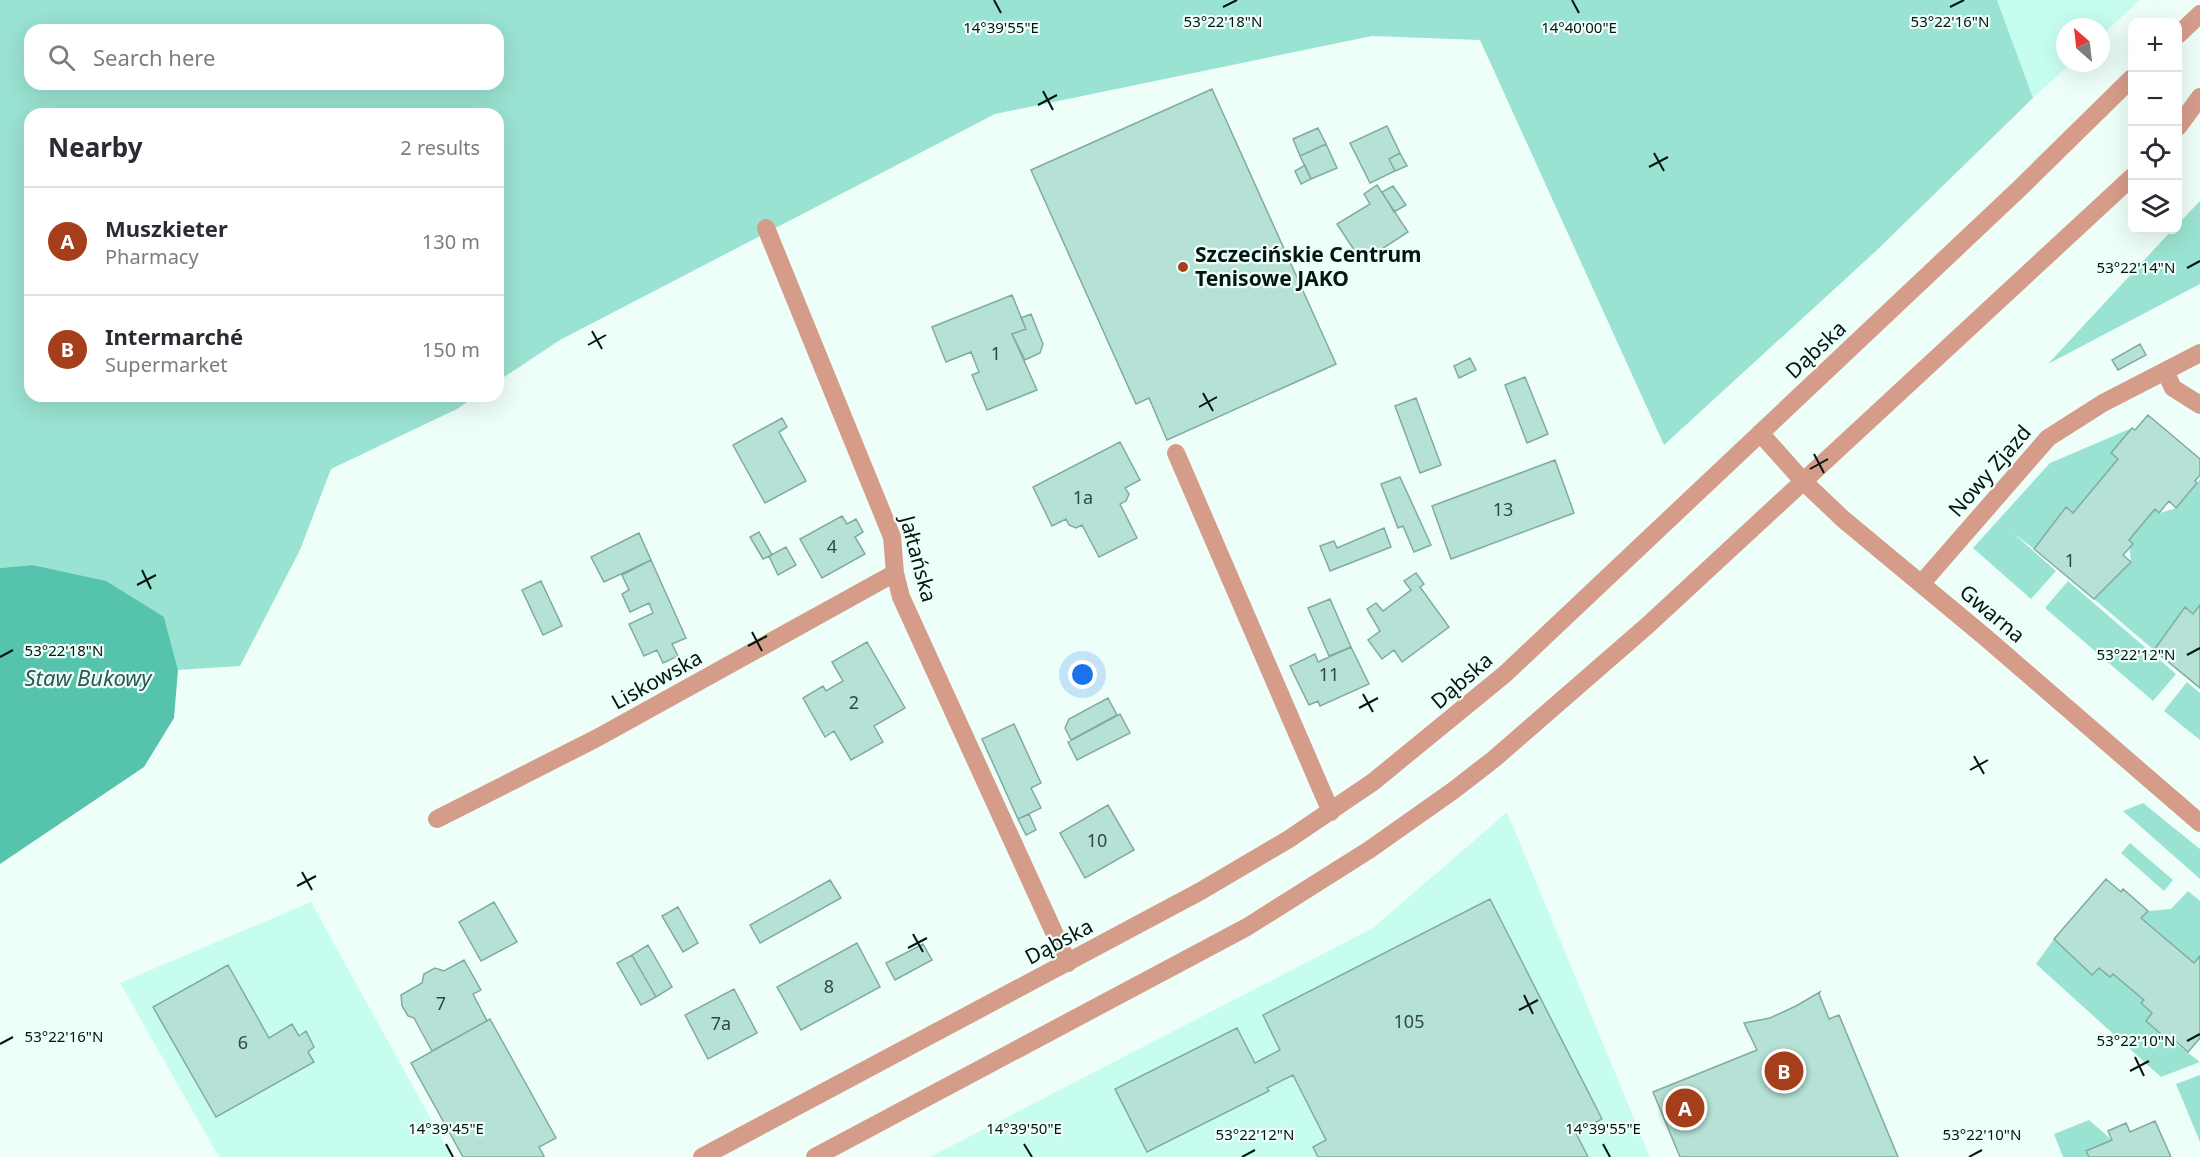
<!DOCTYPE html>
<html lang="en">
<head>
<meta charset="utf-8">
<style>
	:root { --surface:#fff; --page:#f7f7f7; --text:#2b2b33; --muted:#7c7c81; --line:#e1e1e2; --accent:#a53e1a }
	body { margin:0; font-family:"Noto Sans",sans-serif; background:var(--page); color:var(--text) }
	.controls { position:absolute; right:18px; top:18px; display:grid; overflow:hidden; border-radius:12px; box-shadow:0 6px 24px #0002 }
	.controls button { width:54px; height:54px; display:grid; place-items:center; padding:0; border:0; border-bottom:2px solid var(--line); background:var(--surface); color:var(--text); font:30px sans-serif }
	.compass { position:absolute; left:2056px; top:18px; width:54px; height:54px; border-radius:50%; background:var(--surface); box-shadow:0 6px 24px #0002; rotate:332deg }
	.you { position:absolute; left:1083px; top:675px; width:21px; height:21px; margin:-15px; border:4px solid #fff; border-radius:50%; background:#1a73e8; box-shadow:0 0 0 9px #1a73e833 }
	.badge { display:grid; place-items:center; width:39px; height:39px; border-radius:50%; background:var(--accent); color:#fff; font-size:20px; font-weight:700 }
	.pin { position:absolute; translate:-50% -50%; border:3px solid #fff; box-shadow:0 2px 6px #0006 }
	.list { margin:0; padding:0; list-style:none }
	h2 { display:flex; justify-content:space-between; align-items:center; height:78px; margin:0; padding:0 24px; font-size:26px }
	h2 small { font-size:20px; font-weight:400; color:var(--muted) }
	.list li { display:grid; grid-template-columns:39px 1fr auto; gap:18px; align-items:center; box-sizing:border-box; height:108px; padding:0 24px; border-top:2px solid var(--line) }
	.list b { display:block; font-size:22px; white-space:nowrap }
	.list p { margin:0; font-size:20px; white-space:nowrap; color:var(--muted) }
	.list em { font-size:20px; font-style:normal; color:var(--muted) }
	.icon { flex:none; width:33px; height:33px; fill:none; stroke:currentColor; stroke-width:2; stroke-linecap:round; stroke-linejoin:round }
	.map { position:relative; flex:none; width:2200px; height:1157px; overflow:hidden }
	.search { position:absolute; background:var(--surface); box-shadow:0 6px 24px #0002; left:24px; top:24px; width:480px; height:66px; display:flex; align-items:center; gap:15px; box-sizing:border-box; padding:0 21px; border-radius:18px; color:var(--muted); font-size:22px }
	.panel { position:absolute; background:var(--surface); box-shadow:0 6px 24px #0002; left:24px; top:108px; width:480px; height:294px; border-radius:18px }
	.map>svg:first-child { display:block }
</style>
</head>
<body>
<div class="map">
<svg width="2200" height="1157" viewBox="0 0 2200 1157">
	<rect width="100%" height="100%" fill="#eefffa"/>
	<path fill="#c7fdef" d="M1997 0H2140L2101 36V27H2065V63H2071L2033 98Z
		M1507 812 1650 1157H930L1373 928Z
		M311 902 452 1157H219L120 983Z"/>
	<path fill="#9ae2d1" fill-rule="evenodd" d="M0 0H1997L2033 98 1877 250 1664 445 1480 40 1372 36 995 114 560 340 498 381V114H30V396H476L457 409 331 469 300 550 240 666 178 670 164 617 32 565 0 568ZM30 30H498V84H30Z
		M2200 201V284L2048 364 2172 230H2178V224Z
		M2132 428 2111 453 2118 459 2073 513 2065 507 2034 549 2012 532 2056 571 2031 599 1973 548 2050 463Z
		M2200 479V605L2193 614 2185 608 2154 650 2094 599 2131 562 2129 540 2155 509 2160 513 2176 508Z
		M2068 581 2176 674 2153 701 2045 608Z
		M2187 682 2200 693V740L2164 711Z
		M2143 803 2200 849V879L2123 811Z
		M2130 843 2173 880 2164 891 2121 853Z
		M2188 891 2200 901V956L2194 963 2141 918 2148 911 2171 909Z
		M2054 939 2092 975 2099 968 2110 977 2113 974 2144 1000 2141 1004 2152 1013 2146 1021 2200 1062 2161 1077 2036 964Z
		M2200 1075V1142L2176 1084Z
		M2089 1120 2112 1140 2086 1151 2089 1157H2063L2054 1134Z"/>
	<path fill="#56c3ad" d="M32 565 106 581 164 617 178 670 174 718 144 767 0 864V568Z"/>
	<path fill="#b6e1d6" stroke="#82aba0" stroke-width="1.5" d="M1212 89 1336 364 1167 440 1149 398 1136 404 1031 170Z
		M1387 126 1400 153 1389 159 1395 171 1370 183 1350 143Z
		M1318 128 1326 144 1300 156 1293 139Z
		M1326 144 1337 168 1311 179 1300 156Z
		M1400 153 1407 166 1395 171 1389 159Z
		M1305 165 1311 179 1301 184 1295 171Z
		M1377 185 1408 232 1362 262 1337 224 1370 204 1364 194Z
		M1393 186 1406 205 1394 212 1382 192Z
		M1012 295 1026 329 1012 334 1037 390 987 410 972 375 979 372 971 352 946 362 932 327Z
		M1031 314 1043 344 1040 353 1025 360 1012 334 1026 329 1021 318Z
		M2140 344 2146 355 2118 370 2112 360Z
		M1470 358 1476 370 1459 378 1454 366Z
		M1525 377 1548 434 1527 443 1505 385Z
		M1416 398 1441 465 1420 473 1395 406Z
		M2148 415 2200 459V475L2195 481 2197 483 2176 508 2169 501 2159 513 2155 509 2129 540 2133 544 2123 555 2131 562 2094 599 2034 549 2066 507 2073 513 2118 459 2111 453 2132 428 2135 430Z
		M782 418 787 427 779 432 806 481 765 503 733 445Z
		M1120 442 1140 480 1125 488 1129 494 1126 501 1120 504 1137 538 1099 557 1082 525 1076 528 1069 525 1066 519 1052 526 1033 487Z
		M1555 460 1574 513 1451 559 1432 506Z
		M1400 477 1431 545 1414 552 1403 526 1398 528 1381 484Z
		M842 516 847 524 856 519 863 532 855 537 865 554 822 578 800 539Z
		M1384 528 1391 547 1330 571 1320 546 1334 541 1337 548Z
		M759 532 772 555 763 559 750 537Z
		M639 533 651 560 604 582 591 557Z
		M786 547 796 565 778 575 769 556Z
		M651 560 686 638 672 644 678 656 663 663 657 650 644 656 629 624 653 613 649 603 630 612 622 594 629 590 622 575Z
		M1416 573 1424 584 1420 587 1449 627 1402 662 1394 650 1382 659 1368 640 1380 631 1367 609 1376 603 1383 611 1411 590 1404 581Z
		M541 581 562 626 543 635 522 590Z
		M1330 599 1351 647 1329 656 1308 608Z
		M2200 605V688L2154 650 2185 607 2193 614Z
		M867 642 905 708 874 726 883 742 851 760 834 731 825 737 803 698 823 686 826 691 843 681 832 662Z
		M1351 647 1369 684 1320 706 1318 701 1309 705 1290 666 1315 654 1318 662Z
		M1108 698 1117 715 1071 740 1065 728 1069 719Z
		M1120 714 1130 733 1077 760 1068 742Z
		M1014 724 1041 783 1031 788 1041 808 1018 819 982 739Z
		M1108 805 1134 850 1085 878 1060 833Z
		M1029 814 1036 830 1026 835 1018 819Z
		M2106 879 2121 892 2123 889 2148 911 2141 918 2194 963 2200 956V1038L2188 1052 2173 1039 2170 1042 2146 1021 2152 1013 2141 1003 2144 1000 2113 974 2110 977 2099 968 2092 975 2054 939Z
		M830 880 841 898 760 943 750 925Z
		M1490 899 1602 1119 1576 1133 1588 1157H1318L1313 1147 1326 1140 1293 1075 1267 1088 1269 1091 1147 1152 1115 1089 1237 1028 1255 1063 1280 1050 1263 1015Z
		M494 902 517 942 481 961 459 922Z
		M678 907 698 943 683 952 662 916Z
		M857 943 880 987 801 1030 777 987Z
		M923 944 932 960 895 980 886 963Z
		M648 945 672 987 656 997 632 955Z
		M632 955 656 997 641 1005 617 963Z
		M464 960 481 990 473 994 487 1021 432 1051 414 1018 408 1016 402 1006 401 995 422 983 424 974 435 968 444 971Z
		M228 965 269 1038 292 1024 299 1036 306 1031 314 1047 308 1052 314 1062 216 1117 153 1007Z
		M734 989 757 1033 708 1059 685 1015Z
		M1820 992 1819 994 1829 1019 1839 1015 1898 1157H1680L1653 1092 1757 1050 1744 1023 1770 1018 1796 1006Z
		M490 1019 556 1138 539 1147 544 1156 542 1157H463L411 1063Z
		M2155 1121 2171 1157H2089L2086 1151 2112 1140 2108 1131 2126 1123 2130 1132Z"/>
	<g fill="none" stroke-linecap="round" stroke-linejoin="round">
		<path stroke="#d69c8a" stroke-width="18" d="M2178 35 2200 14
			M2178 127 2200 97
			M766 228 892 537 895 573 901 597 1068 963
			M2165 371 2173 388 2200 405
			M1760 433 1803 481 1843 519 1985 637 2200 823
			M1176 453 1331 812
			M1921 584 2048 438 2103 403 2200 353
			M437 819 597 738 895 573
			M702 1157 1199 892 1289 839 1373 782 1505 674 2019 189 2132 78
			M815 1157 1247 927 1369 850 1454 790 1494 759 1648 625 2132 177"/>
	</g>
	<path fill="none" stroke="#051511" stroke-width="2" d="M994 0 1001 13M1572 0 1579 13M1223 7 1237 0M1950 7 1964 0M1043 91 1053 110M1038 105 1057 95M1654 153 1664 171M1649 167 1668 157M2187 268 2200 261M592 331 602 349M588 345 606 335M1203 393 1213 411M1199 407 1217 397M1814 454 1824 473M1810 469 1828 459M142 570 151 589M137 585 156 575M752 632 762 651M748 646 767 636M2187 655 2200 648M0 657 13 650M1363 694 1373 712M1359 708 1378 698M1974 756 1984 774M1970 770 1988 760M302 872 312 890M297 886 316 876M913 934 923 952M908 948 927 938M1524 995 1533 1014M1519 1010 1538 1000M2187 1041 2200 1034M0 1044 13 1037M2135 1057 2144 1076M2130 1071 2149 1061M446 1144 453 1157M1024 1144 1032 1157M1603 1144 1610 1157M1242 1157 1255 1150M1969 1157 1982 1150"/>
	<circle fill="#a53e1a" stroke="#eefffa" stroke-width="2" cx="1183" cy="267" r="6"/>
	<g text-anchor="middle" stroke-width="4.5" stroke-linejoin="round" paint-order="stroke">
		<g font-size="18" fill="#314842">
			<text x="996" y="360">1</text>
			<text x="1083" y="504">1a</text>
			<text x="1503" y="516">13</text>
			<text x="832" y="553">4</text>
			<text x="2070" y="567">1</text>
			<text x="1329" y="681">11</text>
			<text x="854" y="709">2</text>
			<text x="1097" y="847">10</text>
			<text x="829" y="993">8</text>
			<text x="441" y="1010">7</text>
			<text x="1409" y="1028">105</text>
			<text x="721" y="1030">7a</text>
			<text x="243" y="1049">6</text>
		</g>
		<g font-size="21" font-weight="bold" fill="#051511" stroke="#eefffa" text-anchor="start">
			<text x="1195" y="262">Szczecińskie Centrum<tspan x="1195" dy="24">Tenisowe JAKO</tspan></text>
		</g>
		<g font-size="21" fill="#051511" stroke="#eefffa">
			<text transform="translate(1816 350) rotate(-43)" y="7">Dąbska</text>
			<text transform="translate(1990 471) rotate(-49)" y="7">Nowy Zjazd</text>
			<text transform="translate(918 559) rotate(75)" y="7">Jałtańska</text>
			<text transform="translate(1992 614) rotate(40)" y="7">Gwarna</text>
			<text transform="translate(657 680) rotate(-29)" y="7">Liskowska</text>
			<text transform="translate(1462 681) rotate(-41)" y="7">Dąbska</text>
			<text transform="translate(1059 942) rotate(-28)" y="7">Dąbska</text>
		</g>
		<g font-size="22" font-style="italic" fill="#2b594f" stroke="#eefffa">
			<text x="88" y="686">Staw Bukowy</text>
		</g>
	</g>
	<g font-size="15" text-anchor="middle" fill="#051511" stroke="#eefffa" stroke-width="4.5" stroke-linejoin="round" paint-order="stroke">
		<text x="1223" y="27">53°22'18"N</text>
		<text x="1950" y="27">53°22'16"N</text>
		<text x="1001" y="33">14°39'55"E</text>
		<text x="1579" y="33">14°40'00"E</text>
		<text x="2136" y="273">53°22'14"N</text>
		<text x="64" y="656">53°22'18"N</text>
		<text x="2136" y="660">53°22'12"N</text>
		<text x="64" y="1042">53°22'16"N</text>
		<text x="2136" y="1046">53°22'10"N</text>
		<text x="446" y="1134">14°39'45"E</text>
		<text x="1024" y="1134">14°39'50"E</text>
		<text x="1603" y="1134">14°39'55"E</text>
		<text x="1255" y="1140">53°22'12"N</text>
		<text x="1982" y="1140">53°22'10"N</text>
	</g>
</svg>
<div class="controls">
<button>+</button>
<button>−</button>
<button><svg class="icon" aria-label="locate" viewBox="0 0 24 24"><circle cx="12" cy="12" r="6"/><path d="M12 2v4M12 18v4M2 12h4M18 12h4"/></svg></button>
<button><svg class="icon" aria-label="layers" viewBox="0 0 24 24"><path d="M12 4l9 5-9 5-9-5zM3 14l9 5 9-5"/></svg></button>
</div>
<svg class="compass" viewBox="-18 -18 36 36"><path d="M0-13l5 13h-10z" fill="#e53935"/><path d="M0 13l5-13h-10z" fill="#7c7c81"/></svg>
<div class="you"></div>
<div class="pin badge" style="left:1685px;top:1108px">A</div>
<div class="pin badge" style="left:1784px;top:1071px">B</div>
<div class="search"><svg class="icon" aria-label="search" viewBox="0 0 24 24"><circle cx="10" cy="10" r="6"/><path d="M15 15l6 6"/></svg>Search here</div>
<section class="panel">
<h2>Nearby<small>2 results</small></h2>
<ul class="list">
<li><span class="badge">A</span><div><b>Muszkieter</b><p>Pharmacy</p></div><em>130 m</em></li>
<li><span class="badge">B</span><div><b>Intermarché</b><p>Supermarket</p></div><em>150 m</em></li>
</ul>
</section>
</div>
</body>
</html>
